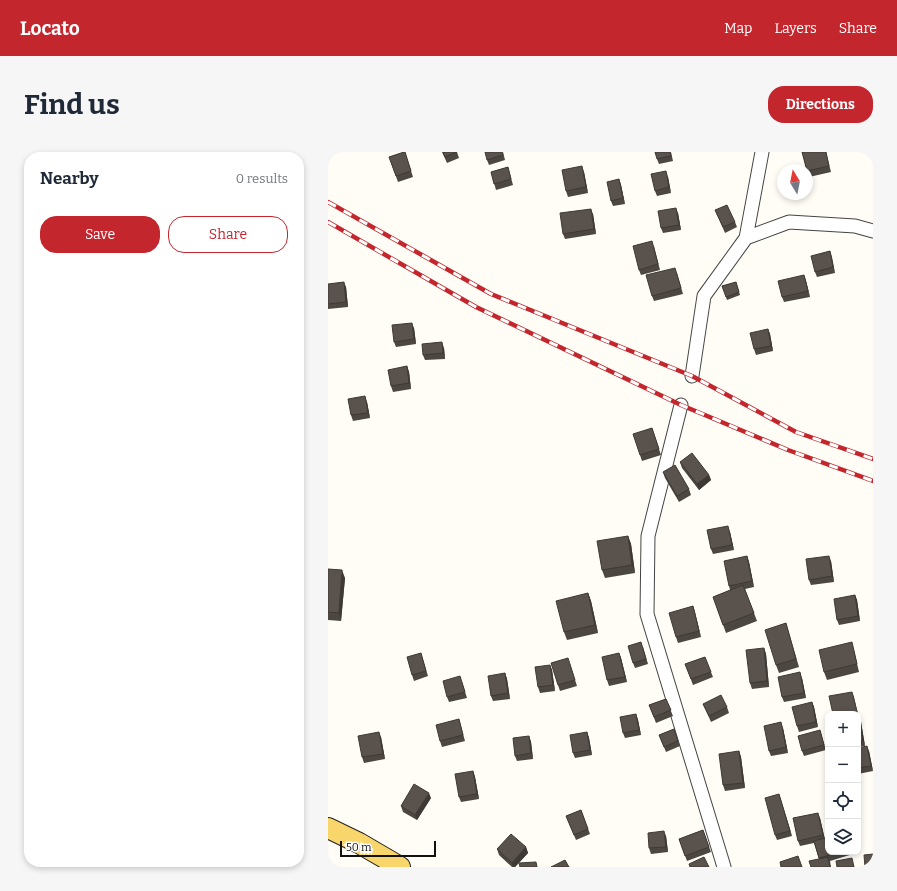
<!DOCTYPE html>
<html lang="en">
<head>
<meta charset="utf-8">
<style>
	:root { --surface:#fff; --page:#f6f6f7; --text:#1f2937; --muted:#747a83; --line:#e0e1e3; --accent:#c4262e }
	body { margin:0; font-family:Bitter,serif; background:var(--page); color:var(--text) }
	.controls { position:absolute; right:12px; bottom:12px; display:grid; overflow:hidden; border-radius:8px; box-shadow:0 2px 6px #0003 }
	.controls button { width:36px; height:36px; display:grid; place-items:center; padding:0; border:0; border-bottom:1px solid var(--line); background:var(--surface); color:var(--text); font:20px sans-serif }
	.compass { position:absolute; left:449px; top:12px; width:36px; height:36px; border-radius:50%; background:var(--surface); box-shadow:0 2px 6px #0003; rotate:350deg }
	.scale { position:absolute; left:12px; bottom:10px; width:96px; box-sizing:border-box; padding-left:4px; border:2px solid #111; border-top:0; font-size:11px; line-height:14px; white-space:nowrap; color:#111; -webkit-text-stroke:3px #fff; paint-order:stroke }
	.list { margin:0; padding:0; list-style:none }
	h2 { display:flex; justify-content:space-between; align-items:center; height:52px; margin:0; padding:0 16px; font-size:17px }
	h2 small { font-size:13px; font-weight:400; color:var(--muted) }
	.actions { display:flex; gap:8px; padding:12px 16px }
	.actions a { flex:1; padding:9px 0; border:1px solid var(--accent); border-radius:16px; text-align:center; font-size:14px; color:var(--accent) }
	.actions .main { background:var(--accent); color:#fff }
	.icon { flex:none; width:22px; height:22px; fill:none; stroke:currentColor; stroke-width:2; stroke-linecap:round; stroke-linejoin:round }
	.map { position:relative; flex:none; width:545px; height:715px; overflow:hidden; border-radius:16px }
	header { display:flex; align-items:center; gap:24px; box-sizing:border-box; height:56px; padding:0 20px; background:var(--accent); color:#fff }
	header strong { font-size:19px }
	nav { display:flex; gap:22px; margin-inline-start:auto; font-size:14px }
	.intro { display:flex; align-items:center; justify-content:space-between; box-sizing:border-box; height:96px; padding:0 24px }
	h1 { margin:0; font-size:28px }
	.button { padding:10px 18px; border-radius:16px; background:var(--accent); color:#fff; font-size:14px; font-weight:700 }
	main { display:flex; gap:24px; padding:0 24px }
	aside { flex:1; background:var(--surface); border-radius:16px; box-shadow:0 2px 6px #0003 }
	.map>svg:first-child { display:block }
</style>
</head>
<body>
<header>
<strong>Locato</strong>
<nav><a>Map</a><a>Layers</a><a>Share</a></nav>
</header>
<div class="intro"><h1>Find us</h1><a class="button">Directions</a></div>
<main>
<aside>
<h2>Nearby<small>0 results</small></h2>
<ul class="list">
</ul>
<div class="actions"><a class="main">Save</a><a>Share</a></div>
</aside>
<div class="map">
<svg width="545" height="715" viewBox="0 0 545 715">
	<rect width="100%" height="100%" fill="#fffdf5"/>
	<g fill="none" stroke-linecap="round" stroke-linejoin="round">
		<defs>
			<path id="street" d="M418 86 461 70 527 74 545 79
				M364 224 376 144 418 86 434 0
				M353 253 320 384 319 462 396 715"/>
			<path id="primary" d="M0 676 31 691 72 715"/>
		</defs>
		<use href="#street" stroke="#444" stroke-width="15"/>
		<use href="#primary" stroke="#222" stroke-width="22"/>
		<use href="#street" stroke="#fff" stroke-width="13"/>
		<use href="#primary" stroke="#f9d66b" stroke-width="20"/>
		<defs>
			<path id="rail" d="M0 50 163 142 364 224 468 280 545 307
				M0 70 148 155 353 253 460 298 545 329"/>
		</defs>
		<use href="#rail" stroke="#c4262e" stroke-width="4.5"/>
		<use href="#rail" stroke="#fff" stroke-width="3" stroke-dasharray="9" stroke-linecap="butt"/>
	</g>
	<path fill="#4d4742" d="M77 0 85 25 70 30 61 5Z
		M114 0H129L131 6 119 11Z
		M175 0 177 8 161 13 159 8Z
		M343 0 345 9 331 12 329 7Z
		M474 0H498L503 20 481 25Z
		M180 15 185 33 168 38 163 20Z
		M256 20 260 41 240 45 238 39Z
		M340 25 343 41 329 44 327 39Z
		M291 27 293 33 297 52 285 54 283 49Z
		M387 58 407 70 409 75 397 81Z
		M350 61 353 78 335 81 333 76Z
		M265 62 268 82 237 87 235 82Z
		M326 94 332 118 313 123 311 118Z
		M502 99 507 121 489 125 487 120Z
		M349 121 355 142 326 149 324 144Z
		M476 123 478 129 482 145 456 150 454 145Z
		M408 130 412 143 399 148 394 134Z
		M0 132 18 135 20 155 0 157Z
		M86 176 88 192 68 195 66 190Z
		M440 177 442 182 445 199 428 203 426 197Z
		M116 196 117 207 97 208 95 203Z
		M79 214 81 220 83 237 65 240 63 234Z
		M39 250 42 266 25 269 23 263Z
		M324 276 333 303 314 309 312 303Z
		M352 310 381 323 383 328 371 338 354 316Z
		M335 320 361 337 363 343 351 350 337 326Z
		M402 380 406 398 385 402 383 397Z
		M300 384 303 392 307 421 277 426 274 418Z
		M419 404 421 410 426 435 417 437 429 469 398 481 385 445 402 438 401 434Z
		M503 409 506 430 483 433 481 428Z
		M0 417 17 426 13 469 0 468Z
		M260 441 263 449 270 481 239 488 236 480Z
		M527 443 529 448 532 469 511 473 509 468Z
		M365 454 373 485 350 491 348 485Z
		M458 471 471 515 451 521 448 513Z
		M315 495 320 512 307 516 305 511Z
		M436 496 438 502 441 535 424 537 422 531Z
		M526 498 531 520 499 528 496 520Z
		M93 501 100 524 86 529 84 523Z
		M291 501 293 506 299 530 281 534 279 528Z
		M377 505 385 525 365 533 357 512Z
		M242 512 249 534 232 539 230 533Z
		M222 513 224 518 227 539 212 541 210 535Z
		M177 521 179 527 182 547 165 549 163 544Z
		M474 526 478 546 456 550 454 545Z
		M134 530 139 546 121 550 119 545Z
		M338 547 345 564 328 571 321 553Z
		M484 550 486 555 490 575 471 580 469 574Z
		M375 552 399 555 401 561 383 570Z
		M308 562 310 568 313 583 297 586 295 581Z
		M530 562 533 570 537 594 530 595Z
		M131 567 137 589 114 595 112 589Z
		M455 576 460 601 443 604 441 599Z
		M346 577 352 594 338 600 331 583Z
		M492 578 498 598 476 604 474 599Z
		M259 580 261 586 264 603 247 606 245 601Z
		M201 584 203 590 205 607 189 609 187 604Z
		M53 585 57 607 36 611 34 605Z
		M530 596 541 599 545 619 530 622Z
		M411 599 413 605 417 636 397 639 395 633Z
		M145 619 147 625 151 647 133 650 131 645Z
		M451 642 464 684 449 688 447 683Z
		M103 646 89 668 75 660 73 654Z
		M253 658 262 682 248 688 238 664Z
		M492 666 500 700H525V702L502 709 503 715H483L491 707 486 691 472 694 470 689Z
		M375 678 383 700 359 709 351 687Z
		M338 684 340 700 323 702 321 696Z
		M198 695 200 701 187 715H184L171 703 169 697Z"/>
	<path fill="#3f3936" d="M254 14 256 20 260 41 258 35Z
		M338 19 340 25 343 41 341 35Z
		M291 27 293 33 297 52 295 46Z
		M348 56 350 61 353 78 351 73Z
		M263 57 265 62 268 82 266 77Z
		M502 99 504 105 507 121 505 115Z
		M476 123 478 129 482 145 480 139Z
		M16 130 18 135 20 155 18 150Z
		M84 171 86 176 88 192 86 187Z
		M440 177 442 182 445 199 443 194Z
		M114 190 116 196 117 207 115 201Z
		M79 214 81 220 83 237 81 231Z
		M37 244 39 250 42 266 40 261Z
		M381 323 383 328 371 338 369 332Z
		M400 374 402 380 406 398 404 393Z
		M300 384 303 392 307 421 304 413Z
		M419 404 421 410 426 435 424 429Z
		M501 404 503 409 506 430 504 424Z
		M14 418 17 426 13 469 11 461Z
		M260 441 263 449 270 481 267 473Z
		M527 443 529 448 532 469 530 464Z
		M365 454 367 460 373 485 371 479Z
		M436 496 438 502 441 535 439 529Z
		M291 501 293 506 299 530 297 525Z
		M222 513 224 518 227 539 225 533Z
		M472 520 474 526 478 546 476 541Z
		M177 521 179 527 182 547 180 541Z
		M524 540 526 545 530 562 529 560Z
		M484 550 486 555 490 575 488 570Z
		M308 562 310 568 313 583 311 578Z
		M531 565 533 570 537 594 535 589Z
		M453 570 455 576 460 601 458 595Z
		M51 580 53 585 57 607 55 602Z
		M259 580 261 586 264 603 262 598Z
		M201 584 203 590 205 607 203 601Z
		M539 594 541 599 545 619 543 614Z
		M411 599 413 605 417 636 415 631Z
		M145 619 147 625 151 647 149 642Z
		M101 641 103 646 89 668 87 663Z
		M451 642 453 648 464 684 462 679Z
		M490 661 492 666 497 689 495 683Z
		M336 679 338 684 340 700 338 695Z
		M198 695 200 701 187 715H185L184 711Z"/>
	<path fill="#5a524d" stroke="#3f3936" d="M76 0H77L83 19 68 24 61 5Z
		M115 0H129L117 5Z
		M157 0H174L175 3 159 8Z
		M327 0H342L343 4 329 7Z
		M474 0H498L501 14 479 19Z
		M254 14 258 35 238 39 234 18Z
		M180 15 183 27 166 32 163 20Z
		M338 19 341 35 327 39 323 22Z
		M291 27 295 46 283 49 279 30Z
		M399 53 407 70 395 75 387 58Z
		M348 56 351 73 333 76 330 59Z
		M263 57 266 77 235 82 232 61Z
		M324 89 330 112 311 118 305 94Z
		M502 99 505 115 487 120 483 104Z
		M347 116 353 136 324 144 318 123Z
		M476 123 480 139 454 145 450 129Z
		M16 130 18 150 0 152V132Z
		M408 130 411 140 398 145 394 134Z
		M84 171 86 187 66 190 64 173Z
		M440 177 443 194 426 197 422 181Z
		M114 190 115 201 95 203 94 192Z
		M79 214 81 231 63 234 60 218Z
		M37 244 40 261 23 263 20 247Z
		M324 276 331 297 312 303 305 282Z
		M364 301 381 323 369 332 352 310Z
		M347 313 361 337 349 344 335 320Z
		M400 374 404 393 383 397 379 378Z
		M300 384 304 413 274 418 269 389Z
		M419 404 424 429 401 434 396 409Z
		M501 404 504 424 481 428 478 407Z
		M0 417 14 418 11 461 0 460Z
		M415 433 426 461 395 473 385 445Z
		M260 441 267 473 236 480 228 449Z
		M527 443 530 464 509 468 506 447Z
		M365 454 371 479 348 485 341 461Z
		M458 471 468 507 448 513 437 478Z
		M313 490 318 507 305 511 300 494Z
		M524 490 529 512 496 520 491 498Z
		M436 496 439 529 422 531 418 498Z
		M93 501 98 519 84 523 79 505Z
		M291 501 297 525 279 528 274 505Z
		M377 505 383 520 363 527 357 512Z
		M240 506 247 528 230 533 223 511Z
		M222 513 225 533 210 535 207 515Z
		M472 520 476 541 454 545 450 525Z
		M177 521 180 541 163 544 160 524Z
		M132 524 137 540 119 545 115 529Z
		M524 540 529 560 521 562H505L501 544Z
		M393 543 399 555 381 564 375 552Z
		M338 547 343 558 326 565 321 553Z
		M484 550 488 570 469 574 464 555Z
		M308 562 311 578 295 581 292 565Z
		M530 565H531L535 589H530Z
		M131 567 135 583 112 589 108 573Z
		M453 570 458 595 441 599 436 574Z
		M346 577 350 589 336 595 331 583Z
		M492 578 496 593 474 599 470 584Z
		M51 580 55 602 34 605 30 584Z
		M259 580 262 598 245 601 242 583Z
		M201 584 203 601 187 604 185 586Z
		M539 594 543 614 530 616V596Z
		M411 599 415 631 395 633 391 602Z
		M145 619 149 642 131 645 127 622Z
		M86 632 101 641 87 663 73 654Z
		M451 642 462 679 447 683 437 646Z
		M253 658 260 677 246 683 238 664Z
		M490 661 495 683 470 689 465 666Z
		M375 678 381 695 357 704 351 687Z
		M336 679 338 695 321 696 320 681Z
		M183 682 198 695 184 711 169 697Z
		M500 685V700H513L491 706 486 689Z
		M545 702V715H537L536 703Z
		M470 704 474 715H453L452 710Z
		M376 705 381 715H362L361 712Z
		M500 705 502 715H483L481 709Z
		M524 706 526 715H509L508 709Z
		M237 708 241 715H223Z
		M208 710 209 715H192L191 711Z"/>
</svg>
<div class="controls">
<button>+</button>
<button>−</button>
<button><svg class="icon" aria-label="locate" viewBox="0 0 24 24"><circle cx="12" cy="12" r="6"/><path d="M12 2v4M12 18v4M2 12h4M18 12h4"/></svg></button>
<button><svg class="icon" aria-label="layers" viewBox="0 0 24 24"><path d="M12 4l9 5-9 5-9-5zM3 14l9 5 9-5"/></svg></button>
</div>
<svg class="compass" viewBox="-18 -18 36 36"><path d="M0-13l5 13h-10z" fill="#e53935"/><path d="M0 13l5-13h-10z" fill="#747a83"/></svg>
<div class="scale">50 m</div>
</div>
</main>
</body>
</html>
